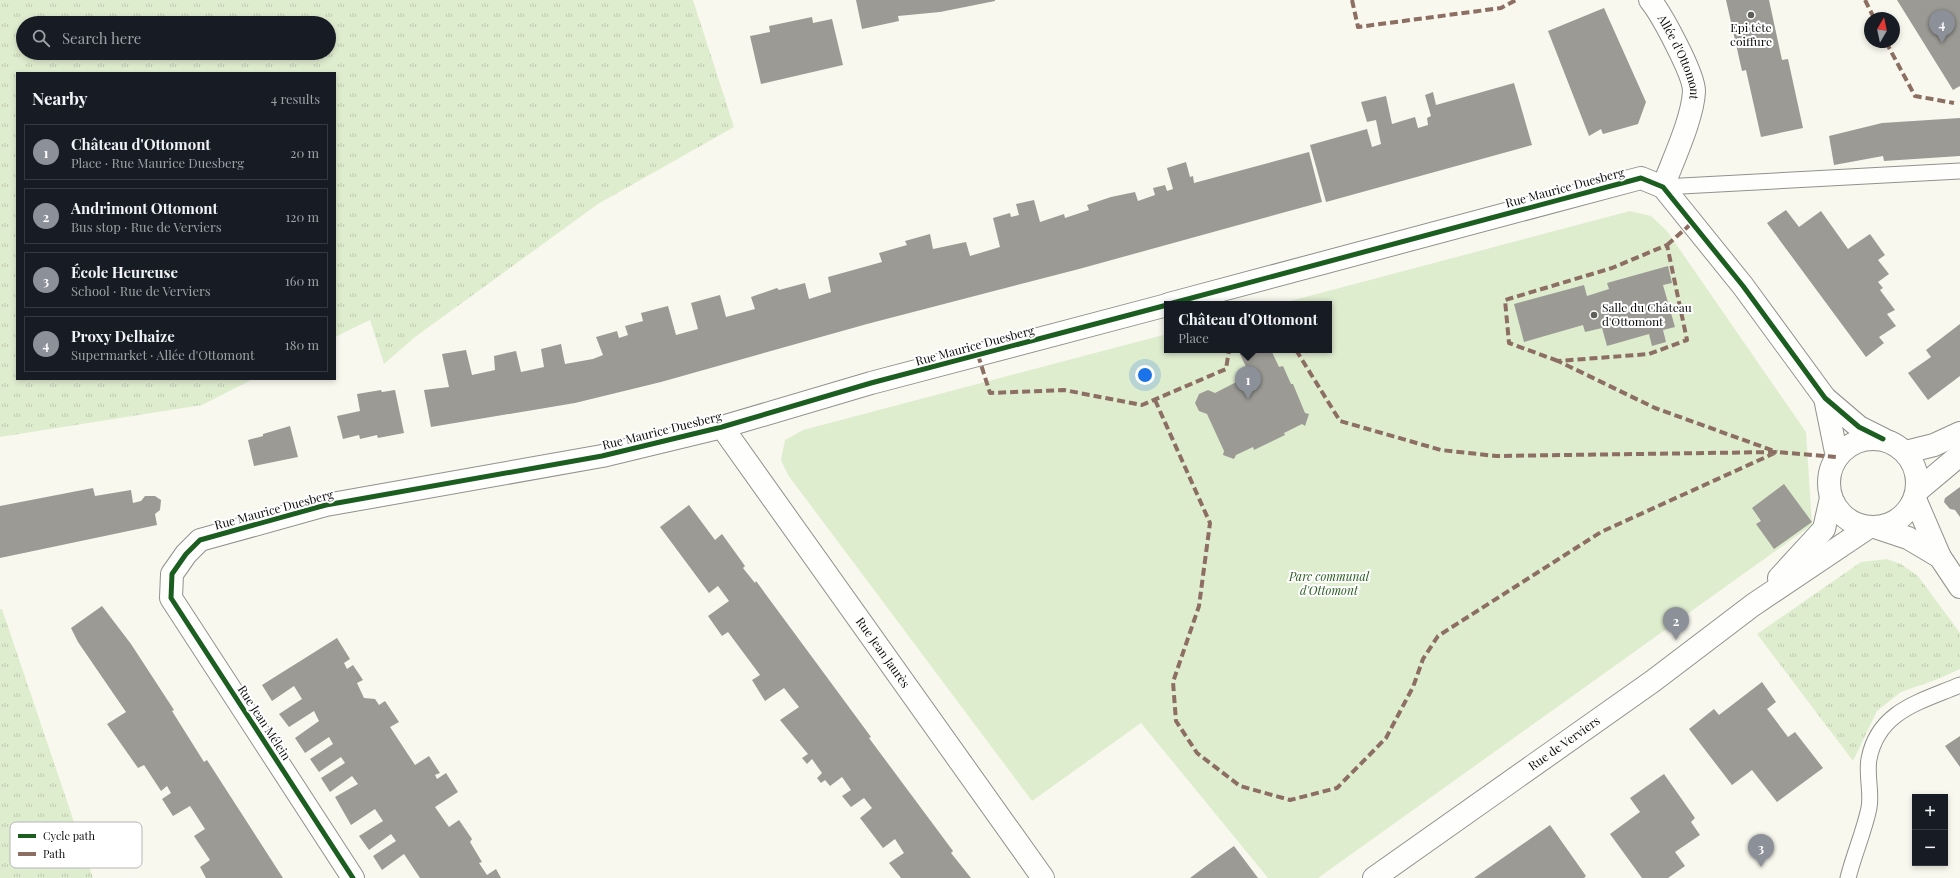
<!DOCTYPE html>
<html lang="en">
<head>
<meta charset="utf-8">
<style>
	:root { --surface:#171b24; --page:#242831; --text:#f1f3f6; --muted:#9ea1a6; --line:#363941; --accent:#8c9099 }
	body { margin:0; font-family:"Playfair Display",serif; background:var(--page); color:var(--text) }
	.controls { position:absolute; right:12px; bottom:12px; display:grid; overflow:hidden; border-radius:0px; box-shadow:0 2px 6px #0003 }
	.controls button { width:36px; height:36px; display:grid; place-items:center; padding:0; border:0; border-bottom:1px solid var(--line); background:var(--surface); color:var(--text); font:20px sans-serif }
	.compass { position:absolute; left:1864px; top:12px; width:36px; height:36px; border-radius:50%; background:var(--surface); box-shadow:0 2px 6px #0003; rotate:9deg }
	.you { position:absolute; left:1145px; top:375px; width:14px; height:14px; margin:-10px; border:3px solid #fff; border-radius:50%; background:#1a73e8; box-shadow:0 0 0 6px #1a73e833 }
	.badge { display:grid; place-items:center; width:26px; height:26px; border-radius:50%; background:var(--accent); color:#fff; font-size:13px; font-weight:700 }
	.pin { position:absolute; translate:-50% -33px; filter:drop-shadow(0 1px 2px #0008) }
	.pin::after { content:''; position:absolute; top:21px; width:14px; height:12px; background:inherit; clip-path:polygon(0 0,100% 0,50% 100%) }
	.popup { position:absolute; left:1164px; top:301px; width:168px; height:52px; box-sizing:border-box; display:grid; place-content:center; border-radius:0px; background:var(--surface); filter:drop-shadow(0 1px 3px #0005); font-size:13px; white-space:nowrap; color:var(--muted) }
	.popup b { font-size:15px; color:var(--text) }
	.popup::after { content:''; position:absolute; left:50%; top:100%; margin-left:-8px; border:8px solid transparent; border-top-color:var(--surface) }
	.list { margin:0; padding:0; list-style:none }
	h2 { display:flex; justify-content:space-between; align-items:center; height:52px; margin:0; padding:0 16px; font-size:17px }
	h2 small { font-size:13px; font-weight:400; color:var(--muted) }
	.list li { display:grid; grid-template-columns:26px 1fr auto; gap:12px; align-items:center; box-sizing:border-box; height:56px; margin:0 8px 8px; padding:0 8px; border:1px solid var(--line); border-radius:0px }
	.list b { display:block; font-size:15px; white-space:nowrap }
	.list p { margin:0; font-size:13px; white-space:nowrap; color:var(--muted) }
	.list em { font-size:13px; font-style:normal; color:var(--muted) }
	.icon { flex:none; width:22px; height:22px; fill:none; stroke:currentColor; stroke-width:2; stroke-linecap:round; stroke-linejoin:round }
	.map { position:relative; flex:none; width:1960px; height:878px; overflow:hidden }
	.search { position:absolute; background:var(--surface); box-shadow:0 2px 6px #0003; left:16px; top:16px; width:320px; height:44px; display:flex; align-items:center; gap:10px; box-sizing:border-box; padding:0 14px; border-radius:22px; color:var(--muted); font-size:15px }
	.panel { position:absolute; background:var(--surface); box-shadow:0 2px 6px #0003; left:16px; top:72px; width:320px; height:308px; border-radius:0px }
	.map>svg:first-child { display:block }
</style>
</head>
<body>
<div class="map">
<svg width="1960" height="878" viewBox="0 0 1960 878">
	<defs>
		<pattern id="grass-tufts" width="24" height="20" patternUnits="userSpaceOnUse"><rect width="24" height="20" fill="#dfedcf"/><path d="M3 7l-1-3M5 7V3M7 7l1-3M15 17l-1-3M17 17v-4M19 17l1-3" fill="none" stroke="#becab0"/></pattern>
	</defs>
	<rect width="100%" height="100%" fill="#f8f8ee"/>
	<path fill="url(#grass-tufts)" fill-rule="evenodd" d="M0 0H693L734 127 598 204 415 337 384 364 370 320 335 337V73H17V379H253L202 405 0 437ZM23 23H329V53H23Z
		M1887 559 1901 564 1918 576 1960 633V669L1938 679 1901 692 1877 711 1853 761 1757 634 1861 562Z
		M0 609H2L93 878H0Z"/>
	<path fill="#dfedcf" d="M1630 211 1651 216 1667 231 1806 432 1812 525 1318 878H1268L1141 723 1032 801 788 475 781 460 785 440 803 430 1167 334V350H1329V304H1279Z"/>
	<path fill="#9b9a94" d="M856 0H995V1L940 12 898 16 899 21 862 29Z
		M1726 0H1769L1782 60 1788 59 1803 128 1761 137 1746 70 1742 71Z
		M1897 0H1960V86L1953 90Z
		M1604 8 1646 102 1638 124 1603 134 1601 129 1589 136 1548 31Z
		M812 17 813 23 832 19 843 65 761 84 750 36 770 32 769 26Z
		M1514 83 1532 145 1326 202 1310 145 1367 129 1372 147 1381 144 1376 120 1367 122 1361 102 1386 96 1392 124 1415 117 1418 128 1428 125 1427 118 1431 116 1425 95 1433 92 1436 105Z
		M1960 118V156L1884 161 1883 156 1834 165 1829 136 1882 123Z
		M1309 152 1322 202 1079 269 867 324 661 382 575 403 431 427 424 390 449 387 442 354 466 350 472 375 495 370 494 356 516 351 521 372 544 367 541 349 561 344 565 364 593 359 603 355 596 337 617 331 619 338 628 335 625 326 643 321 641 313 668 306 676 335 698 329 691 303 720 295 726 317 755 309 751 297 777 288 779 290 805 283 809 299 831 292 828 277 882 262 879 253 907 245 905 241 930 234 933 249 966 242 970 256 1000 247 993 218 1010 213 1011 217 1019 215 1016 204 1034 200 1040 222 1064 214 1065 218 1089 210 1087 205 1111 197 1135 192 1138 201 1155 195 1153 188 1165 185 1167 191 1173 189 1167 168 1186 162 1190 177 1193 176 1194 183Z
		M1786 210 1799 227 1821 211 1848 249 1870 234 1885 255 1878 260 1889 274 1878 282 1883 288 1880 290 1895 310 1887 314 1896 326 1879 337 1884 343 1866 357 1767 223Z
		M1668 266 1672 283 1663 285 1675 327 1663 330 1666 342 1652 346 1649 334 1607 346 1602 328 1585 332 1583 325 1524 342 1514 304 1584 285 1587 296 1609 289 1607 283Z
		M1960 324V376L1928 400 1908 373 1931 357 1926 350Z
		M1238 350H1271L1279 367 1283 366 1291 384H1293L1305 413 1309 414 1305 426 1302 424 1284 433 1285 435 1254 450 1253 447 1236 455 1234 459 1223 455 1224 451 1207 414 1199 411 1195 403 1199 394 1208 390 1215 393 1250 375Z
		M381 390 382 392 395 390 404 433 378 438 377 435 360 439 359 435 343 439 337 416 360 411 357 394Z
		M290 426 298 457 254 466 248 440 263 436V434Z
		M1784 484 1812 522 1774 549 1756 524 1761 521 1752 508Z
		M1960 487V517L1955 510 1950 509 1944 502 1945 498Z
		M93 488 95 496 131 490 133 503 141 501 145 496H155L161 500 160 510 155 514 157 525 0 558V506Z
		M689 505 715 540 722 534 745 566 743 568 755 583 756 581 871 737 869 738 953 851 951 853 971 878H901L889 863 904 853 895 839 883 848 860 818 872 808 864 798 851 807 842 796 851 790 842 777 830 786 825 780 821 783 817 778 822 773 812 759 807 764 802 758 808 754 780 720 799 707 784 688 765 701 752 680 760 675 728 632 722 636 708 616 729 601 718 586 709 593 660 527Z
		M102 606 131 644 174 710 172 711 204 762 207 760 283 878H206L200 867 210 860 194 836 205 829 190 806 173 816 162 799 171 793 167 786 161 791 144 765 138 768 107 724 126 712 78 642 71 628Z
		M337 638 350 659 344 663 347 669 353 665 363 680 357 683 364 698 375 699 379 705 385 701 399 722 390 727 415 765 429 756 440 773 435 775 437 779 446 773 458 792 435 807 449 827 459 820 472 839 470 842 482 862 479 863 487 875 496 869 501 878H420L404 854 382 870 373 856 396 841 391 834 369 850 359 836 383 821 375 809 351 825 335 797 358 784 352 776 330 792 321 778 345 763 341 757 319 772 310 759 333 744 329 737 305 753 295 738 319 721 314 711 289 727 279 714 302 699 294 686 272 701 262 685Z
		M1762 682 1776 702 1767 709 1788 737 1795 732 1823 768 1777 802 1752 770 1732 785 1689 729 1714 709 1719 715Z
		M1960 736V767L1945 746Z
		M1664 774 1695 818 1691 822 1700 835 1675 852 1685 866 1668 878H1642L1610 834 1640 812 1630 798Z
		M1550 825 1586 876 1584 878H1474Z
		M1234 846 1258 878H1190L1206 866Z"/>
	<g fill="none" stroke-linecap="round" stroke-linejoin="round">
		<defs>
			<path id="service" d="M1663 187 1960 171
				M1848 878C1854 854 1864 832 1869 808 1872 792 1866 775 1869 759 1878 711 1920 702 1960 685"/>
			<g id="minor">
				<path id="s1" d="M1650 0C1661 13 1694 74 1694 91 1693 118 1673 160 1663 187"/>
				<path d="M1169 304 1641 178 1663 187 1743 286 1825 398 1859 427 1883 439"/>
				<path d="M1825 398 1837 457"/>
				<path id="s2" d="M722 427 1043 878"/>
				<path d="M353 878 171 598 172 574 186 554 200 540 326 505 602 456 722 427 871 383 1167 305"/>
			</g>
			<g id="tertiary">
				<circle cx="1873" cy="483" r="44"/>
				<path d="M1906 452 1934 445 1960 433"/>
				<path d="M1917 491 1960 455"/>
				<path d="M1915 499 1940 557 1960 587"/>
				<path d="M1875 527 1908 538 1940 557"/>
				<path d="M1779 578 1824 529 1831 498"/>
				<path id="s3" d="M1374 878 1653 681 1753 605 1869 527"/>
			</g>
		</defs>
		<use href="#service" stroke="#91918d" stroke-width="17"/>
		<use href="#minor" stroke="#91918d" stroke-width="24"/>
		<use href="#tertiary" stroke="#91918d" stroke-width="24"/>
		<use href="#service" stroke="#fefefc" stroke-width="15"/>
		<use href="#minor" stroke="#fefefc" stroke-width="22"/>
		<use href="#tertiary" stroke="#fefefc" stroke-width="22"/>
		<path stroke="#8d6e63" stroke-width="4" stroke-dasharray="8 4" stroke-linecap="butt" d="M1352 0 1358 27 1501 8 1516 0
			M1865 0 1874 18
			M1886 42 1915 96 1954 103
			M1667 245 1692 223
			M1296 350 1340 421 1441 450 1496 456 1777 452 1837 457
			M978 355 990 393 1064 390 1142 405 1226 369 1229 350
			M1558 361 1509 343 1505 300 1612 268 1667 245 1687 340 1649 354 1558 361 1655 408 1777 452
			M1155 400 1210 523 1199 606 1173 682 1176 721 1197 753 1240 786 1290 800 1337 788 1386 738 1413 687 1423 659 1438 636 1601 532 1777 452"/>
		<defs>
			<path id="cycleway" d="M1169 304 1641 178 1663 187 1743 286 1825 398 1859 427 1883 439
				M353 878 171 598 172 574 186 554 200 540 326 505 602 456 722 427 871 383 1167 305"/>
		</defs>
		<use href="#cycleway" stroke="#fff" stroke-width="8"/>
		<use href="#cycleway" stroke="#1b5e20" stroke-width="5"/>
	</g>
	<g fill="#5d5d5a" stroke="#fff" stroke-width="1.5">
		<circle cx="1751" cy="15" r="4"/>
		<circle cx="1594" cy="315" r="4"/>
	</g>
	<g text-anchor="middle" stroke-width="4" stroke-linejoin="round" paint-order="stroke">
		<g font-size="12" fill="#0a0a0a" stroke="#fff">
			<text x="1751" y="32">Epi tête<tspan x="1751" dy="14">coiffure</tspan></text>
			<text x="1602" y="312" text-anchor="start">Salle du Château<tspan x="1602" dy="14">d'Ottomont</tspan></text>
		</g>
		<g font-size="12" fill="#0a0a0a" stroke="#fff">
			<text dy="4" stroke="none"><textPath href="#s1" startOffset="65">Allée d'Ottomont</textPath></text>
			<text transform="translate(1565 188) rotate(-15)" y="4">Rue Maurice Duesberg</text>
			<text transform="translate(975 346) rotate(-15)" y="4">Rue Maurice Duesberg</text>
			<text transform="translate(662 431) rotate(-14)" y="4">Rue Maurice Duesberg</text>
			<text transform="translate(274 510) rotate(-15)" y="4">Rue Maurice Duesberg</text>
			<text dy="4" stroke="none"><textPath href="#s2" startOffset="277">Rue Jean Jaurès</textPath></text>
			<text transform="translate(264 723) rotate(57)" y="4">Rue Jean Mélein</text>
			<text dy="4" stroke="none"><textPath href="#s3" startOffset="233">Rue de Verviers</textPath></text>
		</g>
		<g font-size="12" font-style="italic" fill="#295c20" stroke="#fff">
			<text x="1329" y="581">Parc communal<tspan x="1329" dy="14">d'Ottomont</tspan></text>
		</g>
	</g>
	<rect x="10" y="822" width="132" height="46" rx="6" fill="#fff" stroke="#b6b6b6" stroke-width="1"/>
	<rect x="18" y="834" width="18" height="4" fill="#1b5e20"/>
	<rect x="18" y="852" width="18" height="4" fill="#8d6e63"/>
	<g font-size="11" fill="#0a0a0a">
		<text x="43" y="840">Cycle path</text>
		<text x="43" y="858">Path</text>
	</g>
</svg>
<div class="controls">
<button>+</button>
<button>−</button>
</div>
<svg class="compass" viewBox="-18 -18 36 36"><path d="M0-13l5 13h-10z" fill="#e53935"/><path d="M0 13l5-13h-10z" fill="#9ea1a6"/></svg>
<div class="you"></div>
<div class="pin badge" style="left:1248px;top:399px">1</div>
<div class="popup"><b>Château d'Ottomont</b>Place</div>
<div class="pin badge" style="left:1676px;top:640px">2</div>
<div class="pin badge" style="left:1761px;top:867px">3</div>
<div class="pin badge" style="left:1942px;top:43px">4</div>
<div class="search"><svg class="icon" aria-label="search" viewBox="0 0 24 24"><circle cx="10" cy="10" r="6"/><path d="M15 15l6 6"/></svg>Search here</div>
<section class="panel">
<h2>Nearby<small>4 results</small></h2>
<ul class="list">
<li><span class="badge">1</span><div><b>Château d'Ottomont</b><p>Place · Rue Maurice Duesberg</p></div><em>20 m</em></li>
<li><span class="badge">2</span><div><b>Andrimont Ottomont</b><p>Bus stop · Rue de Verviers</p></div><em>120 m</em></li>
<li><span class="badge">3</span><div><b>École Heureuse</b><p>School · Rue de Verviers</p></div><em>160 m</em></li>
<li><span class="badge">4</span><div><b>Proxy Delhaize</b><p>Supermarket · Allée d'Ottomont</p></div><em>180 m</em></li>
</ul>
</section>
</div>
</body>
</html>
